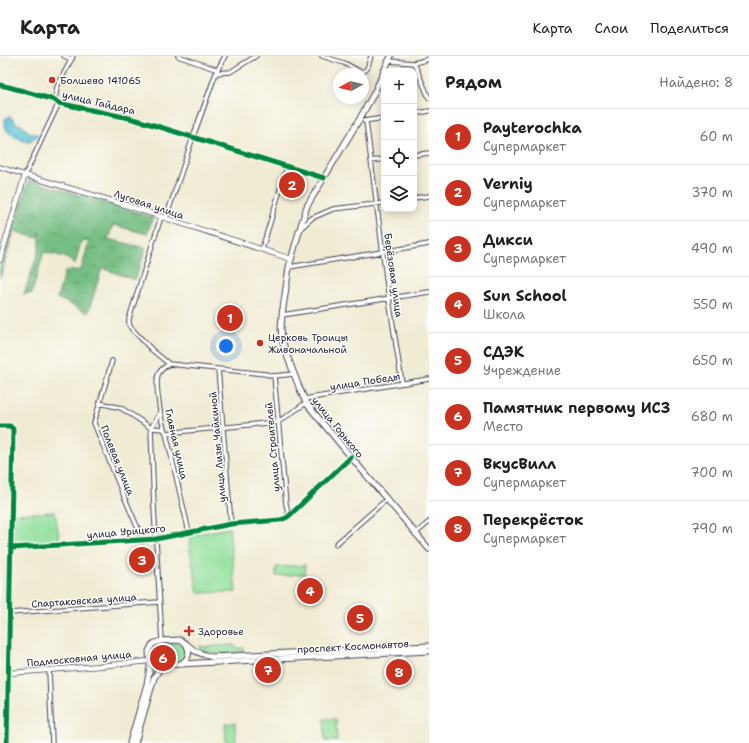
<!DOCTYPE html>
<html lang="ru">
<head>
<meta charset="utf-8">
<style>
	:root { --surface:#fff; --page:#f6f6f6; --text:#202124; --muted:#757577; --line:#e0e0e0; --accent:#c8321e }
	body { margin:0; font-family:"Shantell Sans",sans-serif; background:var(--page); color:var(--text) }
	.controls { position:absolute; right:12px; top:12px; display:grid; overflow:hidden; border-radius:8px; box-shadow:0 2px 10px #0003 }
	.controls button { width:36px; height:36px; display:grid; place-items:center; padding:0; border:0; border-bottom:1px solid var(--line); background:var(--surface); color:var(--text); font:20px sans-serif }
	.compass { position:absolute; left:333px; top:12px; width:36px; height:36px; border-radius:50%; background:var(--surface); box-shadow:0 2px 10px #0003; rotate:262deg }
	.you { position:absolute; left:226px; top:290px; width:14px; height:14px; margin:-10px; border:3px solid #fff; border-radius:50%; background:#1a73e8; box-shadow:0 0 0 6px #1a73e833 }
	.badge { display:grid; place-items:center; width:26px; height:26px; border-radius:50%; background:var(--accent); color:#fff; font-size:13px; font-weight:700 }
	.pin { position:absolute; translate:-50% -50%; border:2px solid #fff; box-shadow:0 1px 4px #0006 }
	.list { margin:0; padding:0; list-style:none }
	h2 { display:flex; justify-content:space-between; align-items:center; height:52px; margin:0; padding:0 16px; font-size:17px }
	h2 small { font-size:13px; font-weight:400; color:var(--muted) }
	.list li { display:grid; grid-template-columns:26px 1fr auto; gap:12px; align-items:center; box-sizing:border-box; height:56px; padding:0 16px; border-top:1px solid var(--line) }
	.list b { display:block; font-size:15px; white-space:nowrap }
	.list p { margin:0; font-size:13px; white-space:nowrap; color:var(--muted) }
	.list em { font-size:13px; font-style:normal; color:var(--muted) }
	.icon { flex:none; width:22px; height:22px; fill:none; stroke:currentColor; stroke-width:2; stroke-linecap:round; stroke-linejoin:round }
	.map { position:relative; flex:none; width:429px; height:687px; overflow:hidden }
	header { display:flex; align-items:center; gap:24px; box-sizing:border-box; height:56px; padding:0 20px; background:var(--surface); border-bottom:1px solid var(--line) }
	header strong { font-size:19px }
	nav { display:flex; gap:22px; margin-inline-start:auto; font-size:14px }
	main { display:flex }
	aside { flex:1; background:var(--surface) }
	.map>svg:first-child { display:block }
</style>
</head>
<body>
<header>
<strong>Карта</strong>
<nav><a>Карта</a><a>Слои</a><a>Поделиться</a></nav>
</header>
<main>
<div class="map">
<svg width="429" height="687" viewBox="0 0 429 687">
	<defs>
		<pattern id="forest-crowns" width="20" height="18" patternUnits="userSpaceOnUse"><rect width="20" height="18" fill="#76be84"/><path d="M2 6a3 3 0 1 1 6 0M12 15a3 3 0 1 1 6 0" fill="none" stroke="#609a6d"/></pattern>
		<pattern id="water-ripples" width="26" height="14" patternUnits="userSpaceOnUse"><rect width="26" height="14" fill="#57bfd4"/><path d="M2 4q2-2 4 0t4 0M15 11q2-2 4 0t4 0" fill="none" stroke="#489bad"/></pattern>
	</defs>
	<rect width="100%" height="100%" fill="#fdfcf7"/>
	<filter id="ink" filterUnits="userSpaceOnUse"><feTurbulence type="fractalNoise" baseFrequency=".025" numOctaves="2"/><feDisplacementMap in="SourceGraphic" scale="8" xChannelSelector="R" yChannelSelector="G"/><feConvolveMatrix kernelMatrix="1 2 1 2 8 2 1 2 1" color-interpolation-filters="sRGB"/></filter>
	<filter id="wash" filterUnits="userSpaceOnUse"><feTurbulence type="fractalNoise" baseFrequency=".012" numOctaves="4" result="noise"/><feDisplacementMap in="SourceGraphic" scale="16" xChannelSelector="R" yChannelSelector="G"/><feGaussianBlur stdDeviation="0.9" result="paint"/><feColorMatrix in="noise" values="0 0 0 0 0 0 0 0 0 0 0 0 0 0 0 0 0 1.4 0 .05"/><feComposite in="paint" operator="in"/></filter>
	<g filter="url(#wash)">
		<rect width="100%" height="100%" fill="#f0ebd3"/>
		<path fill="#93e09d" stroke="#5a816c" d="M55 456 60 487 13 490 14 458Z
			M229 472 236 536 198 537 189 490 190 479Z
			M305 509V518L276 520V511Z
			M178 587C189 591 189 601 179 605 173 606 164 608 158 606 149 603 151 592 159 588Z
			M234 589 235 592H244V596C229 597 214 600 200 594V590L204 591Z
			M324 663H336L337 685H325Z
			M235 667 236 686H226L225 668Z"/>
		<path fill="url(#forest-crowns)" stroke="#4c7060" d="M29 124 153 161 147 178 113 169 108 183 146 192 135 224 102 212 88 257 57 242 65 215 81 214 89 185 81 186 75 208 65 201 44 196 32 237 24 238 39 194 40 175 37 182 14 175 0 222V212Z"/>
		<path fill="url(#water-ripples)" stroke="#3c7088" d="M10 60 16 67 24 70 28 76 37 78 38 80 35 82 31 83V85C25 86 11 80 7 75 5 72 5 66 5 63L8 61Z"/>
	</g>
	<g filter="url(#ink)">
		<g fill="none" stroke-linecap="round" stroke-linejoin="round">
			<defs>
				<path id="minor" d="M64 0 72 3
					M178 0 218 14
					M322 0 344 7 361 16 364 15 367 13 371 0
					M389 5 414 7 429 3
					M414 7 429 42
					M216 17 230 16 256 0
					M0 29 9 31 55 44 58 47 129 62 147 67 324 122
					M55 44 57 31 73 0
					M414 58 429 55
					M364 65 384 62
					M366 65 388 237 402 327
					M414 99 429 97
					M371 105 384 103
					M0 111 25 119 57 51 58 47
					M414 142 429 140
					M161 161 129 263V268L131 272 152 294 169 308 265 318 274 320 294 318
					M166 162 193 81 216 17 225 0
					M301 172 312 162 333 153 384 147
					M262 193 287 111
					M289 211 382 196 429 188
					M282 259 429 236
					M112 305 94 367 120 431 143 484
					M169 308C165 311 160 313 158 319 155 327 161 369 166 377L189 476
					M218 313 231 468
					M274 320 286 448 289 460
					M304 343 429 323
					M100 347 121 352 138 363 151 372 164 373
					M160 357 151 372 154 451 162 585
					M166 377 278 366 306 347
					M415 478 429 466
					M336 488 387 443
					M11 492 156 483 231 468 280 464 286 462 289 460 351 401
					M10 557 159 546
					M49 614 52 687
					M7 687 9 617"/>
				<path id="tertiary" d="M0 204 25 119 119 147 291 203
					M0 370H10L13 373 9 617 100 610 149 605"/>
				<path id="secondary" d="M384 15 391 0
					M384 16 373 39 359 64 307 150 299 176 289 211 282 259 281 272 282 283 285 294 299 331 306 347 351 401 429 493
					M150 601 156 608 161 609 429 595
					M181 608C188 603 191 598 187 590
					M130 687 147 628 150 611 149 595 152 589 155 587 162 585 180 584 185 587 195 595 205 599 212 601 429 590
					M135 687 154 622 159 614 165 609"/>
			</defs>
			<use href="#minor" stroke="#414052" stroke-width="5.5"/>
			<use href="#tertiary" stroke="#414052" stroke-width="6"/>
			<use href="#secondary" stroke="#414052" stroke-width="7"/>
			<use href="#minor" stroke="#fff" stroke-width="3.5"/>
			<use href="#tertiary" stroke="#fff" stroke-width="4.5"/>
			<use href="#secondary" stroke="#fff" stroke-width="5"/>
			<defs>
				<path id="cycleway" d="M0 29 9 31 55 44 58 47 129 62 147 67 324 122
					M0 370H10L13 373 7 687
					M11 492 156 483 231 468 280 464 286 462 289 460 351 401"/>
			</defs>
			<use href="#cycleway" stroke="#fdfcf7" stroke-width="8"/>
			<use href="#cycleway" stroke="#00873e" stroke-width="5"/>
		</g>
	</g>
	<g fill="#c8321e" stroke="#fdfcf7" stroke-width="1.5">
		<circle cx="52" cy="24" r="4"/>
		<circle cx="260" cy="287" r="4"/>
		<path d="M187 569h4v4h4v4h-4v4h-4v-4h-4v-4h4z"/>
	</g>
	<g text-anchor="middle" stroke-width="3" stroke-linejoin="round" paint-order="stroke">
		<g font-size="10" fill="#22223b" stroke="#fdfcf7" text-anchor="start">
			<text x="60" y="28">Болшево 141065</text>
			<text x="268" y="285">Церковь Троицы<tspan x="268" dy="12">Живоначальной</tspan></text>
			<text x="198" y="579">Здоровье</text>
		</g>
		<g font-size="10" fill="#22223b" stroke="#fdfcf7">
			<text transform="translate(99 46) rotate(13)" y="4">улица Гайдара</text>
			<text transform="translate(149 148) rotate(18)" y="4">Луговая улица</text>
			<text transform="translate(394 219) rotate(82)" y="4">Берёзовая улица</text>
			<text transform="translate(365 325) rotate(-9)" y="4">улица Победы</text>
			<text transform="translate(338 371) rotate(51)" y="4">улица Горького</text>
			<text transform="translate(177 388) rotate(77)" y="4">Главная улица</text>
			<text transform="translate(217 391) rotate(-95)" y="4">улица Лизы Чайкиной</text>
			<text transform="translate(272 391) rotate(-95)" y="4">улица Строителей</text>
			<text transform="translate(118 404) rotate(68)" y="4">Полевая улица</text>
			<text transform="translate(126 475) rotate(-5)" y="4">улица Урицкого</text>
			<text transform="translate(84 544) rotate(-4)" y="4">Спартаковская улица</text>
			<text transform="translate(353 590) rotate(-3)" y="4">проспект Космонавтов</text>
			<text transform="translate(79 602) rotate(-5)" y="4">Подмосковная улица</text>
		</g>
	</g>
</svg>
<div class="controls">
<button>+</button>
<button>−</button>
<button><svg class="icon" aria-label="locate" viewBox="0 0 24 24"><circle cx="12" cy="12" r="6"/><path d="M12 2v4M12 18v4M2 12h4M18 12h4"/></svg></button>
<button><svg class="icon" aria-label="layers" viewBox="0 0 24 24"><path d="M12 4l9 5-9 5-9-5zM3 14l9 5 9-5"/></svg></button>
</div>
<svg class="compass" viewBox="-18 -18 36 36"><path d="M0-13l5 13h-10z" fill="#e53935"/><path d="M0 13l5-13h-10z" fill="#757577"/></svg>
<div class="you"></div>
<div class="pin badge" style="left:230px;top:262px">1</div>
<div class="pin badge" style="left:292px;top:129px">2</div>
<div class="pin badge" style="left:142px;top:504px">3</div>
<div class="pin badge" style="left:310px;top:535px">4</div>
<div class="pin badge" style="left:360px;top:562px">5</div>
<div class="pin badge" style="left:163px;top:602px">6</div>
<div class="pin badge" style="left:268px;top:614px">7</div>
<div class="pin badge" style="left:399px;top:616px">8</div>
</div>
<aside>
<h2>Рядом<small>Найдено: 8</small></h2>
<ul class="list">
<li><span class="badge">1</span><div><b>Payterochka</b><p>Супермаркет</p></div><em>60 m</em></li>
<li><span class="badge">2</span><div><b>Verniy</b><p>Супермаркет</p></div><em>370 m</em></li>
<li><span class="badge">3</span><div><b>Дикси</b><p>Супермаркет</p></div><em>490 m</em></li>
<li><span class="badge">4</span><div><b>Sun School</b><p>Школа</p></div><em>550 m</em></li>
<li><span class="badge">5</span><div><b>СДЭК</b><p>Учреждение</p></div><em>650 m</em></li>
<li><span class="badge">6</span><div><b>Памятник первому ИСЗ</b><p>Место</p></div><em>680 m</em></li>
<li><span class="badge">7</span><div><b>ВкусВилл</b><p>Супермаркет</p></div><em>700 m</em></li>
<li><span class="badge">8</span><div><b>Перекрёсток</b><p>Супермаркет</p></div><em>790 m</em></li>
</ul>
</aside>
</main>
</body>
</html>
